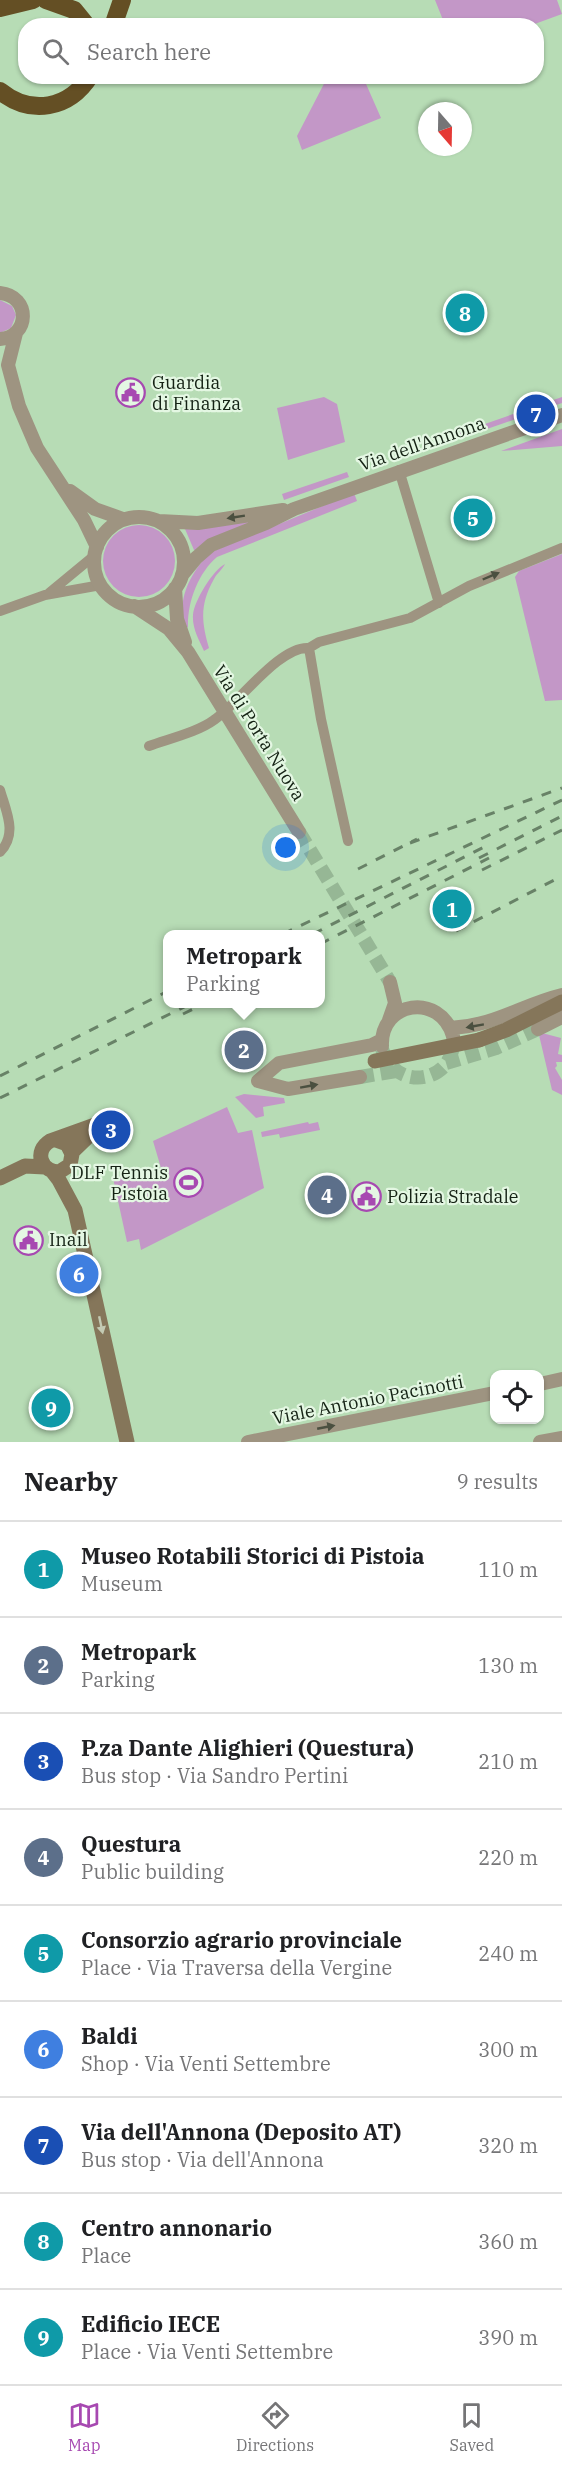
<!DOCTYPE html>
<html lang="en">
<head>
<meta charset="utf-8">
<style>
	:root { --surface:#fff; --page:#f6f6f6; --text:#202124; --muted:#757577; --line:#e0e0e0; --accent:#a749b1 }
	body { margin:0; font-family:"IBM Plex Serif",serif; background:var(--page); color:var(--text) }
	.controls { position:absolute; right:18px; bottom:18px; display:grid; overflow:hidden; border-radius:12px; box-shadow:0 2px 4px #0004 }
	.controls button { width:54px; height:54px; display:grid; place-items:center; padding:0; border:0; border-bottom:2px solid var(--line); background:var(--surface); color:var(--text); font:30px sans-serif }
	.compass { position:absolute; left:418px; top:102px; width:54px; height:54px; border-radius:50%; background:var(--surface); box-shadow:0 2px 4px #0004; rotate:160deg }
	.you { position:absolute; left:286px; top:848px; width:21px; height:21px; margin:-15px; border:4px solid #fff; border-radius:50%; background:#1a73e8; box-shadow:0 0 0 9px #1a73e833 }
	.badge { display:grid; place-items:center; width:39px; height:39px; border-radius:50%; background:var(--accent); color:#fff; font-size:20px; font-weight:700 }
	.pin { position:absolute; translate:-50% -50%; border:3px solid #fff; box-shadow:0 2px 6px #0006 }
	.popup { position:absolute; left:163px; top:930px; width:162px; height:78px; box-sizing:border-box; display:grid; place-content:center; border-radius:12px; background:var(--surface); filter:drop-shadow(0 2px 4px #0005); font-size:20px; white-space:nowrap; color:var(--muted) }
	.popup b { font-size:22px; color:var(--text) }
	.popup::after { content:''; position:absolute; left:50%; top:100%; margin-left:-12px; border:12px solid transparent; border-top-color:var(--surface) }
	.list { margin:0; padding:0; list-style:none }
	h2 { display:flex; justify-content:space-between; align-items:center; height:78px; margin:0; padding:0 24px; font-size:26px }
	h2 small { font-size:20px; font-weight:400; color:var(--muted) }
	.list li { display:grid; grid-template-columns:39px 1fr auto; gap:18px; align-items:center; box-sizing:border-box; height:96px; padding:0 24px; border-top:2px solid var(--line) }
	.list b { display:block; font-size:22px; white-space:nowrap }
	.list p { margin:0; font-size:20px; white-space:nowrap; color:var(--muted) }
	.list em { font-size:20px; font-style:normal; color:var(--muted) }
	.icon { flex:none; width:33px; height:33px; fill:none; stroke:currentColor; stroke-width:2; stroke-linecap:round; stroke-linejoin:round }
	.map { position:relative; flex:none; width:562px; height:1442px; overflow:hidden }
	.search { position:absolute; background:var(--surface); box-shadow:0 2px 4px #0004; left:18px; right:18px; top:18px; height:66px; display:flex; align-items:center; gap:15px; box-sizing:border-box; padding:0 21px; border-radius:24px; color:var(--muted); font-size:22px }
	.sheet { height:942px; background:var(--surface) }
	nav { display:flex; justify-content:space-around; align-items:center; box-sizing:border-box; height:84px; border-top:2px solid var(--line); background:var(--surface); font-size:16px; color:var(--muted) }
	nav a { display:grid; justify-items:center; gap:3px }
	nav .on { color:var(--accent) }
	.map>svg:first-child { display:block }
</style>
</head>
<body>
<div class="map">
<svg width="562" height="1442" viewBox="0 0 562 1442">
	<rect width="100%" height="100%" fill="#b7dcb5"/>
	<path fill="#c397c7" d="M435 0H557L562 14 532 25H445Z
		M328 76 363 77 381 118 302 150 297 136Z
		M0 300 12 306 16 315 11 328 0 333Z
		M324 397 337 404 345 442 288 460 277 408Z
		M562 397V403L461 438 459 433Z
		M562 429V446L501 451Z
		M347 472 349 477 284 500 282 494Z
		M354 493 357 501 217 557C198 573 187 603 188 627L186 628C175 601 191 573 209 553Z
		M265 516 198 550H194L185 529Z
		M103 561a36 36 0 1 1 72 0a36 36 0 1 1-72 0Z
		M562 554V700L545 701 515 577 519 571Z
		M225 564C223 569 217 573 214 579 200 604 201 621 209 648L204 651C199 640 192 628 193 615 194 601 213 570 225 564Z
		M542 1033 561 1038 558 1054 562 1055V1062H556L557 1066 555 1068 562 1080V1095L552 1090 539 1035Z
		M244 1094 284 1098 285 1103 263 1107 264 1116 256 1118 235 1097Z
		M227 1107 238 1133 252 1130 264 1188 141 1250 139 1239 127 1242 113 1178 161 1168 153 1141Z
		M308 1122 309 1124 318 1122 320 1130 280 1138 279 1134 262 1137 261 1132Z"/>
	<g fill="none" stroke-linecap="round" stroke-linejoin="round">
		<path stroke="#96b795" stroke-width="14" stroke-dasharray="14 7" stroke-linecap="butt" d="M299 832 390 982
			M382 1049C395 1094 458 1083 453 1036
			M446 1063 496 1048 538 1029
			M360 1077 396 1071"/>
		<path stroke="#9e9481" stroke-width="10" d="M399 470 439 603
			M49 593 95 555
			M0 611 45 595 101 585
			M309 648 319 642 410 618 469 586 562 548
			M309 648 321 719 348 841
			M149 746C168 739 198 732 214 720 238 704 280 645 309 648
			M0 790C6 811 18 834 0 852"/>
		<path stroke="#9e9481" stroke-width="14" d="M0 293C31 296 30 337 0 339
			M16 333 8 365 19 406 37 448 84 520 97 547
			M70 491 95 509 123 519
			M94 562a45 45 0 1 1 90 0a45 45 0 1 1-90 0Z
			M159 521 198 523 283 510
			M182 575 196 558 211 545 266 523 294 509 562 415
			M175 588 177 619 185 642
			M134 606 169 629 188 652 299 832
			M389 1020 395 1003 390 982
			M450 1028C495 1026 521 1005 562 995
			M538 1029 562 1017
			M382 1046C380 1001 440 992 453 1036
			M360 1077 288 1089 258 1081 279 1063 372 1045 382 1040
			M540 1384 562 1379
			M248 1442 494 1393
			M540 1442 562 1438"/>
		<path stroke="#85765a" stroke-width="15" d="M479 1040 506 1030 562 1002
			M56 1140 67 1144 72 1154 70 1165 59 1172C40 1171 34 1151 50 1141L103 1122
			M72 1152 101 1124
			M52 1171 59 1180 75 1210 127 1442
			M0 1178 25 1166 45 1167"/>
		<path stroke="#644f24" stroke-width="18" d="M46 0 74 10 87 26
			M0 8 33 0
			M113 26 122 0
			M0 91C31 116 69 109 90 76"/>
		<path stroke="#688267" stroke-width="3" stroke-dasharray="10 10" stroke-linecap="butt" d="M410 843 562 788
			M479 858 562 816
			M358 869 417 839
			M482 870 562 830
			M456 931 562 876
			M283 934 562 800
			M313 934 484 847
			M320 944 489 858
			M183 1014 204 1004
			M0 1076 168 991
			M0 1098 190 1004"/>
		<path stroke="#85765a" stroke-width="15" d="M375 1061 479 1040"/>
	</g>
	<defs><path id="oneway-solid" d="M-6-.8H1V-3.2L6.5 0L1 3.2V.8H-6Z" transform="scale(1.5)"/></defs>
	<g fill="#4b5040">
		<use href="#oneway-solid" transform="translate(236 517) rotate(171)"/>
		<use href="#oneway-solid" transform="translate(491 576) rotate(-23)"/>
		<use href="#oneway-solid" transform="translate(475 1026) rotate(170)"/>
		<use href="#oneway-solid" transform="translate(309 1086) rotate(-10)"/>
		<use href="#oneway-solid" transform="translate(326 1427) rotate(-11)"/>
	</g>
	<use fill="#c3cab3" href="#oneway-solid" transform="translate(101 1325) rotate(78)"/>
	<defs>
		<symbol id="civic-ring" viewBox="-11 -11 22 22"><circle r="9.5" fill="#e4f7e3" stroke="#a749b1" stroke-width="1.5"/><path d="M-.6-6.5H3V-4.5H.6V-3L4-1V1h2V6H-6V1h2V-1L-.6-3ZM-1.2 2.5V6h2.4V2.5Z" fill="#a749b1"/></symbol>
		<symbol id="stadium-ring" viewBox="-11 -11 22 22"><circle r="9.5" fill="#e4f7e3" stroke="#a749b1" stroke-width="1.5"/><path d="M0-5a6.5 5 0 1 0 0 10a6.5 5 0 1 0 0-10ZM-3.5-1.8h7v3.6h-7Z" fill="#a749b1"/></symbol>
	</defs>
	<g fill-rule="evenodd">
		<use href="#civic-ring" x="114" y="376" width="33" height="33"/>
		<use href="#stadium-ring" x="172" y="1166" width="33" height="33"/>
		<use href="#civic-ring" x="350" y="1180" width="33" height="33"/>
		<use href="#civic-ring" x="12" y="1224" width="33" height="33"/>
	</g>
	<g text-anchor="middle" stroke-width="4.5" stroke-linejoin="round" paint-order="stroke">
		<g font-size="18" fill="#142214" stroke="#e4f7e3" text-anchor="start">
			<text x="152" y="389">Guardia<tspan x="152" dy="21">di Finanza</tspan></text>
			<text x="168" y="1179" text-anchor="end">DLF Tennis<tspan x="168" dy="21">Pistoia</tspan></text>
			<text x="387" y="1203">Polizia Stradale</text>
			<text x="49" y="1246">Inail</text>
		</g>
		<g font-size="18" fill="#142214" stroke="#e4f7e3">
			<text transform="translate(422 444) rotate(-19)" y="6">Via dell'Annona</text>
			<text transform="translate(259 733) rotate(58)" y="6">Via di Porta Nuova</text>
			<text transform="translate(368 1400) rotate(-11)" y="6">Viale Antonio Pacinotti</text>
		</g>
	</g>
</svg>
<div class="controls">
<button><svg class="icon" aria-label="locate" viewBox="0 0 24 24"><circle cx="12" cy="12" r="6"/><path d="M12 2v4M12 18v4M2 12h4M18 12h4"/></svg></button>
</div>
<svg class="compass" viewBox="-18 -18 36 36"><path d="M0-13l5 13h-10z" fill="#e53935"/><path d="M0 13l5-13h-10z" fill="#757577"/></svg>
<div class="you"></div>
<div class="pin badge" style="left:452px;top:909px;background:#0f9aa8">1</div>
<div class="pin badge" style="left:244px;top:1050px;background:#5c6f8a">2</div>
<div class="popup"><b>Metropark</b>Parking</div>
<div class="pin badge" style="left:111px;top:1130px;background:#1a4fb4">3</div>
<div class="pin badge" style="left:327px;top:1195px;background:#5c6f8a">4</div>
<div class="pin badge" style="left:473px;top:518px;background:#0f9aa8">5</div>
<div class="pin badge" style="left:79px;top:1274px;background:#3f7fe0">6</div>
<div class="pin badge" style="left:536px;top:414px;background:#1a4fb4">7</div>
<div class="pin badge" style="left:465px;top:313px;background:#0f9aa8">8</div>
<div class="pin badge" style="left:51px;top:1408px;background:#0f9aa8">9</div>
<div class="search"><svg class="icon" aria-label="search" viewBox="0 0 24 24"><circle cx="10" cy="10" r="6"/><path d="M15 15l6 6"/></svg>Search here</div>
</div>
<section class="sheet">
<h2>Nearby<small>9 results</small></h2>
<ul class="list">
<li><span class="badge" style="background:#0f9aa8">1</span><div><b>Museo Rotabili Storici di Pistoia</b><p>Museum</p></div><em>110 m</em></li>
<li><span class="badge" style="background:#5c6f8a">2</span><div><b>Metropark</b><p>Parking</p></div><em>130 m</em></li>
<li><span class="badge" style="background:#1a4fb4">3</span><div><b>P.za Dante Alighieri (Questura)</b><p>Bus stop · Via Sandro Pertini</p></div><em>210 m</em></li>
<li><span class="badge" style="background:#5c6f8a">4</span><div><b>Questura</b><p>Public building</p></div><em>220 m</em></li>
<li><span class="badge" style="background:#0f9aa8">5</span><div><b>Consorzio agrario provinciale</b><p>Place · Via Traversa della Vergine</p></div><em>240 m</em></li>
<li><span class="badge" style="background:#3f7fe0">6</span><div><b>Baldi</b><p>Shop · Via Venti Settembre</p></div><em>300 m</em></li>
<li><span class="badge" style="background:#1a4fb4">7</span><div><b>Via dell'Annona (Deposito AT)</b><p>Bus stop · Via dell'Annona</p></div><em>320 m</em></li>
<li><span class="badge" style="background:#0f9aa8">8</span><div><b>Centro annonario</b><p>Place</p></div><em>360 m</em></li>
<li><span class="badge" style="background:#0f9aa8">9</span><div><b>Edificio IECE</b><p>Place · Via Venti Settembre</p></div><em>390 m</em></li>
</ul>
</section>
<nav>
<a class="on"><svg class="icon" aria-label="map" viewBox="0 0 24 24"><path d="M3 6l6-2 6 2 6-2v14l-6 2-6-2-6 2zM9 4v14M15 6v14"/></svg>Map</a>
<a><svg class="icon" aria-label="directions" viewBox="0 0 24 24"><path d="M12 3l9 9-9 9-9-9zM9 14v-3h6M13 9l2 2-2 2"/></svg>Directions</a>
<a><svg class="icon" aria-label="saved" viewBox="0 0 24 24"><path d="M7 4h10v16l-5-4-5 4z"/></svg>Saved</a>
</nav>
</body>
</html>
